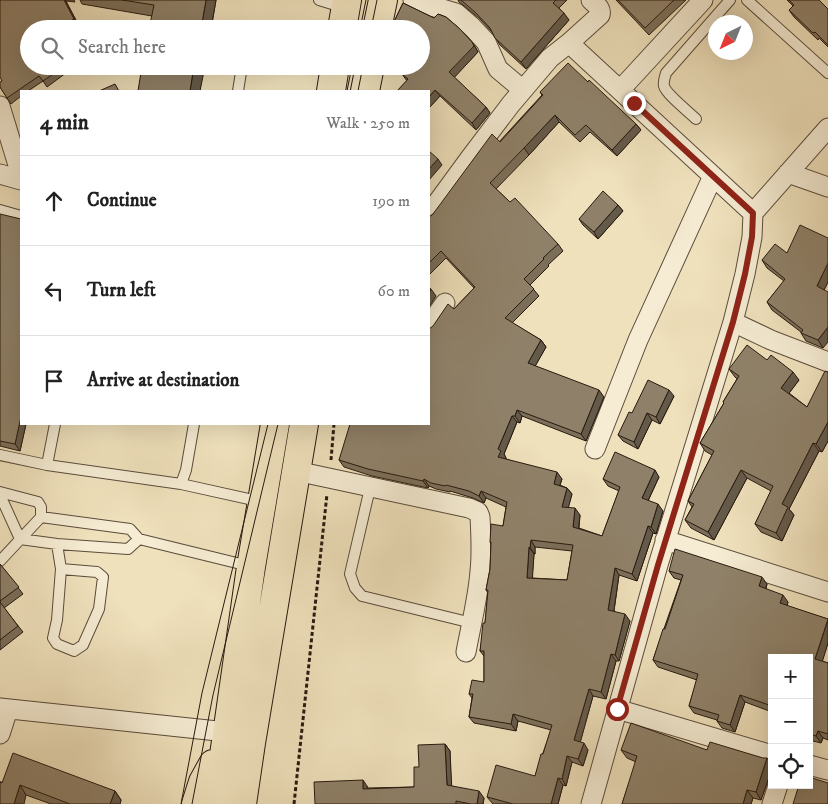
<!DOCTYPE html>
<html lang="en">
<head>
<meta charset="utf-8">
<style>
	:root { --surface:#fff; --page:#f6f6f6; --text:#222; --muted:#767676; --line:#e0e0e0 }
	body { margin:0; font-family:"IM FELL DW Pica",serif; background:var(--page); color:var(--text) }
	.controls { position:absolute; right:15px; bottom:15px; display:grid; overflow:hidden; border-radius:0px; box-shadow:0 5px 20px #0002 }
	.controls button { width:45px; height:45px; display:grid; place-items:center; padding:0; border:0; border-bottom:1px solid var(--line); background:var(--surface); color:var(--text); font:25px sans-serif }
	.compass { position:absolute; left:708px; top:15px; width:45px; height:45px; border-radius:50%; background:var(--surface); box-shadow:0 5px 20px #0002; rotate:223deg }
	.stop { position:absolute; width:15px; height:15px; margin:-11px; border:4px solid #8f2418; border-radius:50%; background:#fff }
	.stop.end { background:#8f2418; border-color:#fff; box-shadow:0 1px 5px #0008 }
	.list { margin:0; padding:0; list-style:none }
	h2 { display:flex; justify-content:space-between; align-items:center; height:65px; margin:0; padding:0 20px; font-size:21px }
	h2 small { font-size:16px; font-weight:400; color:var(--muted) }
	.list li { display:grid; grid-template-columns:32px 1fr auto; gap:15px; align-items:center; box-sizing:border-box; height:90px; padding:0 20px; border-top:1px solid var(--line) }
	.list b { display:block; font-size:19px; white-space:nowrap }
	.list em { font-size:16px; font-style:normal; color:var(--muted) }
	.icon { flex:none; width:28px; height:28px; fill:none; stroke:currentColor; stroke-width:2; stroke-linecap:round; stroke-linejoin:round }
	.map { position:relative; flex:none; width:828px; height:804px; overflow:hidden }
	.search { position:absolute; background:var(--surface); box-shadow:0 5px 20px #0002; left:20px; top:20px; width:410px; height:55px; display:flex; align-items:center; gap:12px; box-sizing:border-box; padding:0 18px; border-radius:28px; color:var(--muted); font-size:19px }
	.panel { position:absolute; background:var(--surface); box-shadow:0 5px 20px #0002; left:20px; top:90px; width:410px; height:335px; border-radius:0px }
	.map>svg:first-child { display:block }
</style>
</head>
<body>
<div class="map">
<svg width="828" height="804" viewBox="0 0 828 804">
	<rect width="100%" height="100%" fill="#efe1bc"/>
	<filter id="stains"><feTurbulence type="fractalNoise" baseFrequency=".004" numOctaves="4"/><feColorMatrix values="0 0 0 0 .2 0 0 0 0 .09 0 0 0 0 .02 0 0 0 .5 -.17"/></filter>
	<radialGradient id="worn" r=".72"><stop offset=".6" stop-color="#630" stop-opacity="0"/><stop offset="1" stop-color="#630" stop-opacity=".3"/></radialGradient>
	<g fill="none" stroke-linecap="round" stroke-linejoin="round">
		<defs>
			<path id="service" d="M319 0 345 8
				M747 0 828 73
				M259 29 261 27 267 29
				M238 91 242 66
				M696 119C689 112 666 94 664 86 663 81 665 77 666 73L730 0
				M0 210 21 216
				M0 455 47 465 181 484 262 502
				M47 465 55 424
				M181 484 186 470 194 424
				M370 488 350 574 355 588 362 596 472 623
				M0 492 38 502 41 507V517L0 561
				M0 495 20 539
				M41 517 130 529 139 539 249 566
				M20 539 57 544 128 549 139 539
				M57 544 61 569 57 620 53 638 57 644 74 651 83 645 99 609 103 577 97 572 61 569"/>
			<path id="minor" d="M413 0 428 6 439 8 456 13 472 27 486 42 498 69 523 90
				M569 43 753 213 752 237 745 274 733 322 658 565 591 804
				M620 90 703 0
				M0 106 21 175
				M788 173 828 187
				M0 174 21 180
				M753 213 828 128
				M429 214 470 158 511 104 550 58 569 43 600 15C602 8 596 5 591 0
				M733 322 771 340 828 362
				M429 326 445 303
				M595 449 638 340 713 176
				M296 471 469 508 478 512 480 517C481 535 482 553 480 571 478 598 471 625 466 652
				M665 540 828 592
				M0 708 227 732
				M617 709 772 755
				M0 734 8 709
				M809 765 828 770
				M772 804 778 785"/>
			<path id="trunk" d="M342 29 347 0
				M377 29 383 0
				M331 91 335 66
				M365 91 370 66
				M196 804 203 782 213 764
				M217 804 251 567 275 424
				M242 804 251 743 304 424"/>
		</defs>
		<use href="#service" stroke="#5a4c3b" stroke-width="12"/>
		<use href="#minor" stroke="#5a4c3b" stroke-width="21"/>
		<use href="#trunk" stroke="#281a10" stroke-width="30"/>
		<path stroke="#281a10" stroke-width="3" stroke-dasharray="4 2.5" stroke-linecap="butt" d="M331 460 334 424
			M294 804 327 494"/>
		<use href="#service" stroke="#f5ecd3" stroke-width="10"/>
		<use href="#minor" stroke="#f5ecd3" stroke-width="19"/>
		<use href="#trunk" stroke="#efe1bc" stroke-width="28"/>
		<path stroke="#281a10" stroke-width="1" d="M360 29 366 0
			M371 29 377 0
			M347 91 352 66
			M358 91 363 66
			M181 804 202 693 268 424
			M192 804 213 695 278 424"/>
	</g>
	<path fill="#7b6f5a" stroke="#281a10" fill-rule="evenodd" d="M0 0H74L75 2 66 1 78 24 69 29H29V66H78L66 73 47 87 43 81 28 91H21V96L11 104 0 87 2 81Z
		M80 0H216L211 29 152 16 82 4Z
		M458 0H567L559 8 569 20 526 69 500 45 492 32 480 19 463 5 459 2Z
		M616 0H686L649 35Z
		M787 0H819L828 9V47L819 38 818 40 794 17 789 10 793 6Z
		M403 3 434 18 438 14 446 17 460 29 472 42 476 48 478 52 454 77 486 107 490 113 476 130 440 96 429 108V91H397L407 81 402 74 410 66H421V55L424 52 423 51 425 49 421 47V29H392L391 28Z
		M79 66H97V67L83 73Z
		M588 82 636 124 641 130 617 156 590 132 580 142 559 122 529 155 496 189 510 202 558 244 563 251 548 265 549 266 530 285 539 296 512 323 541 340 546 347 535 366 604 397 586 441 522 416 520 423 517 422 504 454 506 458V459L562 479 560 485 567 488 572 494 568 507 580 515 579 528 602 536 619 491 608 486 603 479 659 477 648 501 663 511 656 534 653 533 637 581 619 575 614 611 630 621 619 661H616L606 699 593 696 580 742 588 750 583 766 572 762 566 786 563 785 558 804H493L487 797 535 776 551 730 518 721 516 731 474 723 469 717 472 698 469 694 484 682V656L480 651 485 623 488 593 486 590 490 569 491 544 490 542 503 526 506 507 486 498 484 503 473 498 450 491V492L436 489 429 486 428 488 372 476 344 467 339 460 358 424H429L454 309 474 288 446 258 429 275V217L433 214 542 95 540 92ZM535 547 572 551 567 580 532 578 534 554H535Z
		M618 205 623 211 598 239 583 225 579 219Z
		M0 214 21 424H26L20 451 0 446Z
		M828 238V282L824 290 823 348 806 341 801 333V332L772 310 767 302 784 281 767 268 762 260 787 253Z
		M767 360 799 380 789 393 807 407 828 372V441L822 452 819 451 789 509 794 515 782 541 761 532 755 524 771 491 747 478 714 540 691 528 685 520 692 507 688 501 712 455 705 451 700 443 724 403 723 402 737 379 735 377 729 369Z
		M674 396 660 424 652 420 638 449 623 441 618 435 632 413Z
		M0 564 23 594 4 608 23 632 0 650Z
		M669 571 767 584 766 589 788 602 787 606 828 619V643L822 661 828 663V740L823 738 821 743 809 740V658H772V712L745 702 735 732 722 728 717 721V720L694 713 689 706 697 680 658 667 653 660 681 580 674 578Z
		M445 744 450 751 451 786 484 798 483 804H315L367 786 368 788 414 787 419 767Z
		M621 750H707L772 764V769L761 800 753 798 751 804H622L636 762 627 758Z
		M0 782 115 791 121 800 120 804H51L26 795Z"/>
	<path fill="#645a4a" stroke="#281a10" d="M64 0H65L78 24 74 19Z
		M206 0H216L211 29H201Z
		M564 13 569 20 526 69 521 62Z
		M472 42 478 52 453 79 449 72Z
		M194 66H205L200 91H190Z
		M435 90 440 96 429 108V97Z
		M486 107 490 113 476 130 472 123Z
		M555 115 559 122 529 155 524 148Z
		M636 124 641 130 617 156 612 150Z
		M438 159 442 165 429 180V169Z
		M618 205 623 211 598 239 594 232Z
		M828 263V282L822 294 817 286Z
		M431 289 436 296 429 307V293Z
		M828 327V342L823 348 818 340Z
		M541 340 546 347 533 370 528 363Z
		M793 372 799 380 787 396 781 388Z
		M599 390 604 397 586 441 581 434Z
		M669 390 674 396 660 424 656 417Z
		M517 410 522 416 520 423 515 416Z
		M647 413 652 420 638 449 634 442Z
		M512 416 517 422 504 454 506 458 503 463 498 457V449Z
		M21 417V424H26L20 451 15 444Z
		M828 422V441L822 452 816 444Z
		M813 443 819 451 789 509 794 515 782 541 776 533 782 504Z
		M655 470 659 477 646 505 642 498Z
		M741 470 747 478 714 540 708 532Z
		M557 472 562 479 558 490 554 484Z
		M424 479 429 486 428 488 423 481Z
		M567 488 572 494 567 513 562 507Z
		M481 491 486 498 484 503 479 496Z
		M658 504 663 511 656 534 651 527Z
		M575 508 580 515 578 533 573 527Z
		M648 526 653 533 637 581 632 574Z
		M531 540 535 547V554L530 548Z
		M529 547 534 554 532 585 527 578Z
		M615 568 619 575 613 617 608 610Z
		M762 577 767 584 764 594 759 586Z
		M783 595 788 602 785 611 780 603Z
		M625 614 630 621 619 661 615 655Z
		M828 620V643L821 666 815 659Z
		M611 654 616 661 606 699 601 692Z
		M589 689 593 696 579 747 574 740Z
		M740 695 745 702 735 732 730 725Z
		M513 714 518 721 516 731 511 724Z
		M818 731 823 738 821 743 816 736Z
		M584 743 588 750 583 766 578 759Z
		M445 744 450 751 452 792 447 785Z
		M567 756 572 762 566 786 562 779Z
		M767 758 772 764V769L761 800 756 792Z
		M558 778 563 785 558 804H551Z
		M363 780 367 786 368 795 363 789Z
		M20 785 26 795 24 804H14Z
		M747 790 753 798 751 804H743Z
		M115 791 121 800 120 804H110Z
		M479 791 484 798 483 804H477Z"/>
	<path fill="#8f8169" stroke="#281a10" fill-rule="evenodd" d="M0 0H64L74 19 61 26 63 29H29V66H65L43 81 39 76 7 98 0 87V82L2 81 0 77Z
		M122 0H206L201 29H149L154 5Z
		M461 0H556L553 3 564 13 521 62 495 38 490 28 476 13Z
		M618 0H674L645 28Z
		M789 0H819L828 9V45L815 32 813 33 789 10 794 5Z
		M403 3 434 18 438 14 446 17 460 29 472 42 474 46 449 72 486 107 472 123 435 90 429 97V91H397L408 79 402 74 410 66H421V55L424 52 423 51 427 46 421 43V29H393L391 28Z
		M568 63 588 82 589 80 636 124 612 150 586 125 575 135 555 115 524 148 490 183 510 202 515 198 558 244 543 258 544 259 524 279 534 289 505 318 541 340 528 363 599 390 581 434 517 410 515 416H512L498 449 501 451 498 457 557 472 554 484 567 488 562 507 575 508 573 527 602 536 620 487 603 479 615 452 655 470 642 498 658 504 651 527 648 526 632 574 615 568 608 610 625 614 615 655 611 654 601 692 589 689 574 740 584 743 578 759 567 756 562 779 558 778 551 804H513L487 797 496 765 535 776 541 754H543L552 725 513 714 511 724 469 717 473 694H469L472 680 484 682V651H480L483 623H485L488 590H486L490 569 491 542H490L491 524 503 526 507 502 481 491 479 496 469 491 446 485 445 486 431 483 424 479 423 481 368 469 339 460 350 424H429V329L433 326 448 304 454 309 475 287 441 251 429 263V217L433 214 492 134 500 142 543 95 540 92ZM531 540 573 545 567 580 527 578 529 547 530 548Z
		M142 66H194L190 91H138Z
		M115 84 119 91H99Z
		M429 151 438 159 429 169Z
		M603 191 618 205 594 232 579 219Z
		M0 214 21 219V417L15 444 0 441Z
		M800 225 828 238V263L817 286 828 292V327L818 340 801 333 803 330 767 302 785 279 762 260 775 244 787 253Z
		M429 287 431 289 429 293Z
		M747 345 767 360 771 355 793 372 781 388 807 407 825 371 828 372V422L816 444 813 443 782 504 788 507 776 533 755 524 773 486 741 470 708 532 685 520 694 504 688 501 714 451 700 443 724 403 723 402 739 376 729 369Z
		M648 380 669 390 656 417 647 413 634 442 618 435 629 412 632 413Z
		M675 549 762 577 759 586 783 595 780 603 828 619 815 659 828 663V734L818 731 816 736 809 734V658H772V706L740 695 730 725 717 721 719 715 689 706 698 674 653 660 663 629H665L683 575 669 571Z
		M0 564 19 587 0 601Z
		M0 602 18 626 0 640Z
		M631 723 707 750 710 742 763 758H767L756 792 747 790 743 804H622L637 756 621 750Z
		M445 744 447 785 479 791 477 804H471L456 801V804H315L314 782 363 780V789L414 787V767H419L418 745Z
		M13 753 115 791 110 804H70L20 785 14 804H0V782L2 783Z
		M809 777 828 783V804H793L799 785H809Z"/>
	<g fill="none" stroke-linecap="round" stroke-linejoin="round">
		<path stroke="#8f2418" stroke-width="6" d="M617 709 658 565 733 322 745 274 752 237 753 213 634 103"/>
	</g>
	<rect width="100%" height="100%" filter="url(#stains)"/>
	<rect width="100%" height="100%" fill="url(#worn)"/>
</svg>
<div class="controls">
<button>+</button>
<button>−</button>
<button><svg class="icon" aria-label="locate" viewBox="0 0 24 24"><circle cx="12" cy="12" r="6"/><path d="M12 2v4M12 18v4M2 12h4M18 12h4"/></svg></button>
</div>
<svg class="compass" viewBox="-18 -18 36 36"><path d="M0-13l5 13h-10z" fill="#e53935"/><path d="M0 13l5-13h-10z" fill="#767676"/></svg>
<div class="stop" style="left:617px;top:709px"></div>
<div class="stop end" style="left:634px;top:103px"></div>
<div class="search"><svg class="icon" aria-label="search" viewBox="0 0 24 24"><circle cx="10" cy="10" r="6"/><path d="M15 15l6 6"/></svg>Search here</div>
<section class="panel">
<h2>4 min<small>Walk · 250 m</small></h2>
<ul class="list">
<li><svg class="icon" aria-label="ahead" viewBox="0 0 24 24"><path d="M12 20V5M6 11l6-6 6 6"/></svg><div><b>Continue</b></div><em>190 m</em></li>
<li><svg class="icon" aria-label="left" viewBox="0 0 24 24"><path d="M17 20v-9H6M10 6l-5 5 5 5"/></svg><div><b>Turn left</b></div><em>60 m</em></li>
<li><svg class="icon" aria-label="arrive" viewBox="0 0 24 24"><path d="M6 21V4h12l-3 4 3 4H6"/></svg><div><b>Arrive at destination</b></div></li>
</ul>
</section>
</div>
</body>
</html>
